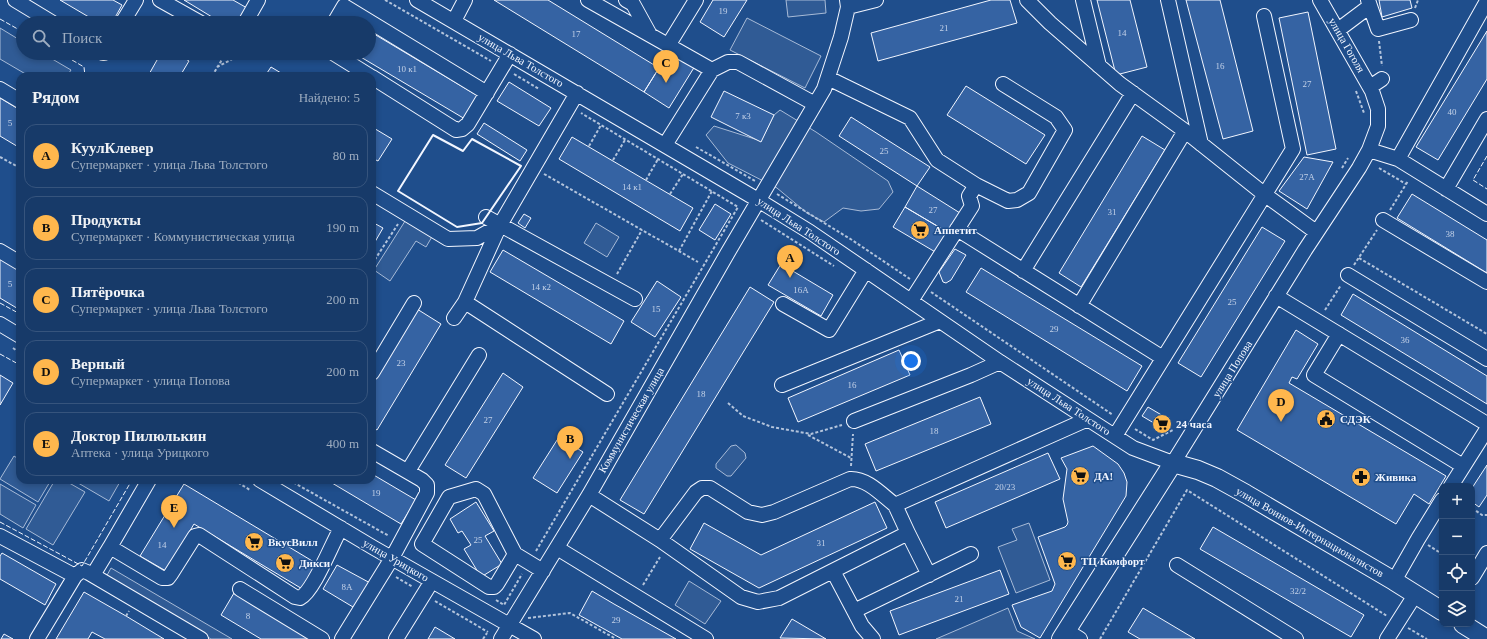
<!DOCTYPE html>
<html lang="ru">
<head>
<meta charset="utf-8">
<style>
	:root { --surface:#173a69; --page:#244571; --text:#f1f3f6; --muted:#9eadc0; --line:#36547d; --accent:#ffb74d }
	body { margin:0; font-family:Georgia,serif; background:var(--page); color:var(--text) }
	.controls { position:absolute; right:12px; bottom:12px; display:grid; overflow:hidden; border-radius:8px; box-shadow:0 2px 6px #0003 }
	.controls button { width:36px; height:36px; display:grid; place-items:center; padding:0; border:0; border-bottom:1px solid var(--line); background:var(--surface); color:var(--text); font:20px sans-serif }
	.you { position:absolute; left:911px; top:361px; width:14px; height:14px; margin:-10px; border:3px solid #fff; border-radius:50%; background:#1a73e8; box-shadow:0 0 0 6px #1a73e833 }
	.badge { display:grid; place-items:center; width:26px; height:26px; border-radius:50%; background:var(--accent); color:#111; font-size:13px; font-weight:700 }
	.pin { position:absolute; translate:-50% -33px; filter:drop-shadow(0 1px 2px #0008) }
	.pin::after { content:''; position:absolute; top:21px; width:14px; height:12px; background:inherit; clip-path:polygon(0 0,100% 0,50% 100%) }
	.list { margin:0; padding:0; list-style:none }
	h2 { display:flex; justify-content:space-between; align-items:center; height:52px; margin:0; padding:0 16px; font-size:17px }
	h2 small { font-size:13px; font-weight:400; color:var(--muted) }
	.list li { display:grid; grid-template-columns:26px 1fr auto; gap:12px; align-items:center; box-sizing:border-box; height:64px; margin:0 8px 8px; padding:0 8px; border:1px solid var(--line); border-radius:12px }
	.list b { display:block; font-size:15px; white-space:nowrap }
	.list p { margin:0; font-size:13px; white-space:nowrap; color:var(--muted) }
	.list em { font-size:13px; font-style:normal; color:var(--muted) }
	.icon { flex:none; width:22px; height:22px; fill:none; stroke:currentColor; stroke-width:2; stroke-linecap:round; stroke-linejoin:round }
	.map { position:relative; flex:none; width:1487px; height:639px; overflow:hidden }
	.search { position:absolute; background:var(--surface); box-shadow:0 2px 6px #0003; left:16px; top:16px; width:360px; height:44px; display:flex; align-items:center; gap:10px; box-sizing:border-box; padding:0 14px; border-radius:22px; color:var(--muted); font-size:15px }
	.panel { position:absolute; background:var(--surface); box-shadow:0 2px 6px #0003; left:16px; top:72px; width:360px; height:412px; border-radius:12px }
	.map>svg:first-child { display:block }
</style>
</head>
<body>
<div class="map">
<svg width="1487" height="639" viewBox="0 0 1487 639">
	<rect width="100%" height="100%" fill="#1f4e8c"/>
	<path fill="#305b95" stroke="#a8bbd7" d="M786 0H825L826 13 788 17Z
		M747 18 821 56 805 88 730 50Z
		M0 28 23 42V53H42L71 70 67 76H29L0 59Z
		M780 110 816 132 888 181 893 192 879 209 861 211 843 208 824 222 807 213 777 188 728 163 706 135 714 126 761 141 774 115Z
		M407 218 433 235 426 247 416 241 390 281 374 270Z
		M596 223 619 237 607 257 584 243Z
		M736 445 745 453 746 458 731 476H727L716 468V464L731 446Z
		M14 456 20 460V480H51L38 502 0 479Z
		M55 480H64L85 492 53 545 26 529Z
		M73 480H121L109 501Z
		M0 484 36 505 23 528 0 514Z
		M1029 523 1050 580 1016 593 998 547 1017 540 1012 529Z
		M111 568 232 639H211L106 577Z
		M689 581 721 601 705 624 675 605Z
		M1008 608 1017 631 1035 639H936Z"/>
	<path fill="#3563a3" stroke="#f2f6ff" d="M60 0H113L122 5 112 23H99Z
		M184 0H233L247 8 238 23H209L212 17Z
		M494 0H548L659 68 644 92Z
		M713 0H747L724 37 700 22Z
		M991 0H1010L1017 23 878 61 871 33Z
		M1097 0H1130L1147 67 1116 75Z
		M1186 0H1220L1253 131 1223 139Z
		M1379 0H1410L1412 8 1382 17Z
		M1308 12 1336 149 1307 155 1279 18Z
		M369 31 478 96 465 119 354 53H369Z
		M1487 31V79L1438 160 1416 147Z
		M670 50 695 66 669 108 644 92Z
		M161 53H176L189 61 180 76H148Z
		M271 67 286 76H265Z
		M509 82 551 108 539 126 497 101Z
		M966 86 1045 135 1026 164 947 115Z
		M724 91 774 115 761 142 711 117Z
		M0 98 20 110V148L0 136Z
		M851 117 930 167 917 186 839 136Z
		M484 123 527 150 520 161 477 134Z
		M372 127 392 139 378 161 372 158Z
		M1142 136 1165 150 1081 287 1059 273Z
		M572 137 693 208 680 231 559 159Z
		M1304 157 1333 162 1307 209 1279 191Z
		M917 186 960 213 949 233 905 207Z
		M1412 194 1487 240V273L1397 218Z
		M715 204 731 214 715 240 699 230Z
		M905 207 949 233 937 253 893 227Z
		M524 214 531 218 525 228 518 223Z
		M372 222 383 228 372 247Z
		M1262 227 1285 241 1201 377 1178 363Z
		M955 249 966 255 951 280 946 283 943 282 939 272Z
		M503 250 624 321 611 344 490 272Z
		M0 258 20 270V310L0 298Z
		M781 264 833 295 821 316 768 285Z
		M981 268 1142 366 1127 391 966 292Z
		M657 281 681 297 655 337 631 322Z
		M750 287 774 302 644 514 620 500Z
		M1353 294 1487 376V404L1341 315Z
		M417 309 441 324 377 430 372 427V384Z
		M1296 330 1318 344 1297 379 1292 377 1289 383 1446 476 1429 504 1414 494 1396 524 1237 430Z
		M899 350 910 375 798 422 788 398Z
		M503 373 523 387 466 478 445 465Z
		M0 375 13 383 0 405Z
		M980 397 991 424 876 471 865 444Z
		M1148 407 1170 420 1164 429 1142 416Z
		M559 437 583 452 557 493 533 478Z
		M1093 446 1118 464 1124 473 1127 482 1126 496 1040 638 1021 627 1012 605 1052 591 1055 584 1038 537 1065 527 1067 525 1068 522 1063 499 1067 469 1061 458Z
		M1048 453 1060 479 946 528 935 502Z
		M1487 465V495L1479 507 1472 502V488Z
		M372 474 416 500 401 524 327 480H372Z
		M184 484 319 565 304 590 194 524 166 571 140 556Z
		M476 502 494 531 485 536 502 564 481 577 464 549 471 545 462 531 458 533 450 519Z
		M875 502 887 528 759 588 690 549 704 523 761 555Z
		M1213 527 1364 615 1351 637 1200 549Z
		M2 553 56 584 45 605 0 579V556Z
		M337 565 372 584 358 610 323 589Z
		M1000 570 1009 594 899 635 890 611Z
		M592 591 614 604 676 639H622L579 615Z
		M84 592 126 616 164 639H105L92 632 88 639H56Z
		M234 593 311 639H261L221 615Z
		M1143 608 1195 639H1140L1128 632Z
		M792 619 826 639 780 638Z
		M435 627 455 639H428Z
		M4 634 13 639H1Z"/>
	<g fill="none" stroke-linecap="round" stroke-linejoin="round">
		<defs>
			<path id="minor" d="M15 0 53 23
				M160 0 201 23
				M417 0 758 200 810 232 1000 362 1088 419 1133 448 1173 463 1305 250 1359 168 1369 150 1378 126V109L1372 91 1320 0
				M588 0 712 70 665 145
				M626 0 633 4 649 33
				M1027 0 1050 23 1120 84 1185 131 1264 194 1316 232
				M1083 0 1099 66
				M1168 0 1201 144
				M1370 6 1378 29 1411 20
				M848 7 876 0
				M454 21 465 0
				M122 23 136 0
				M245 23 258 0
				M334 23 344 6 487 93
				M1338 30 1370 6 1368 0
				M669 44 696 0
				M103 53H104
				M333 53 370 76
				M712 70 728 62H738L815 104
				M372 77 456 130 462 129 468 124 510 54
				M828 78 910 118 937 160 976 185 969 196 972 206 911 301
				M1370 87 1382 79
				M0 89 20 101
				M1369 150 1398 159 1487 214
				M1398 159 1487 1
				M976 185 1008 201 1017 200 1029 193 1065 130 1056 117 1003 84
				M1446 189 1487 119
				M372 193 448 239 477 238 500 225
				M486 217 635 299
				M1383 220 1487 282
				M957 229 1163 358
				M0 251 20 263
				M1023 271 1133 93
				M1348 275 1487 359
				M1276 296 1487 424
				M465 302 607 394
				M783 304 829 330 866 270
				M1079 306 1185 131
				M454 318 465 302 500 225 577 93
				M0 324 20 336
				M1339 334 1314 375 1463 466
				M372 373 414 303
				M782 385 940 321
				M854 421 971 375 1000 362
				M1115 436 1293 149 1264 16
				M408 471 479 355
				M149 480 110 547 162 578H168L171 574 195 536 199 535 295 597 300 598C314 591 332 543 341 528
				M260 480 374 548 534 639
				M1451 486 1487 429
				M589 495 660 540 741 597 758 602 779 598 908 533 895 505 1088 419
				M908 533 929 575
				M0 536 75 576
				M660 540 696 492 702 488H710L748 512 762 515 774 512 850 479C867 478 882 495 895 505
				M557 548 706 639
				M515 554 497 584 494 587H489L422 544 449 497 476 489 484 494 515 554 543 571
				M1177 565 1296 639
				M833 571 862 626 873 639
				M93 575 110 547
				M1472 578 1487 553
				M1394 581 1418 539 1442 500
				M240 589 322 639
				M854 611 971 554
				M1067 631 1080 639
				M37 639 75 576 82 570 89 573 201 639
				M342 639 392 558 427 493V485L422 480 372 451
				M396 639 432 581
				M501 639 589 495 727 254 824 89 841 37 848 7 847 0
				M1387 639 1415 595"/>
			<path id="major" d="M1463 624 1487 639
				M1061 639 1173 463 1198 470 1217 478 1246 494 1394 581 1442 611"/>
		</defs>
		<use href="#minor" stroke="#f2f6ff" stroke-width="16"/>
		<use href="#major" stroke="#f2f6ff" stroke-width="20"/>
		<path stroke="#b3c4dc" stroke-width="2" stroke-dasharray="3 2" stroke-linecap="butt" d="M385 0 491 61
			M1415 8 1418 0
			M1379 41 1382 66
			M217 67 244 53
			M514 74 539 89
			M212 76 226 53
			M1356 91 1364 113
			M589 146 601 125
			M696 147 755 181
			M0 157 20 168
			M613 160 625 140
			M1342 168 1348 158
			M1379 168 1406 184
			M544 174 698 262
			M646 180 658 159
			M670 194 683 174
			M777 194 852 240 910 279
			M1390 210 1408 181
			M761 220 834 266
			M679 251 712 191
			M1359 258 1487 334
			M372 264 398 224
			M1354 265 1377 230
			M617 274 642 230
			M931 292 1113 415
			M1325 310 1341 285
			M13 348 20 353
			M728 403 743 416 772 427 811 434 842 425
			M1135 429 1153 440 1173 430
			M808 435 851 458
			M851 466 853 434
			M234 480 250 490
			M289 480 389 536
			M1472 508 1482 515H1487
			M1428 545 1442 554
			M536 551 738 207 581 113
			M396 577 413 587
			M643 585 660 557
			M496 600 504 605 522 574
			M435 601 488 632
			M126 616 129 611
			M528 618 570 613 616 639
			M1408 628 1427 639
			M483 639 487 633
			M1100 639 1187 490 1387 616"/>
		<use href="#minor" stroke="#1f4e8c" stroke-width="14"/>
		<use href="#major" stroke="#1f4e8c" stroke-width="18"/>
		<path stroke="#f2f6ff" stroke-width="1" stroke-dasharray="5 2" stroke-linecap="butt" d="M0 19 23 32
			M60 53 84 67 85 76
			M1487 156 1473 180 1487 189
			M0 303 20 314
			M0 354 20 365
			M0 522 82 566 132 480"/>
		<path stroke="#f2f6ff" stroke-width="2" d="M433 135 463 151 472 139 521 166 482 223 457 227 398 191Z"/>
	</g>
	<defs>
		<symbol id="supermarket-disc" viewBox="-11 -11 22 22"><circle r="9.5" fill="#ffb74d" stroke="#1f4e8c"/><path d="M-6-5.5h2.5l.6 2H6L4.5 2H-2.5L-4.4-4H-6ZM-1.5 3.2a1.3 1.3 0 1 0 .1 0ZM3 3.2a1.3 1.3 0 1 0 .1 0Z" fill="#111"/></symbol>
		<symbol id="civic-disc" viewBox="-11 -11 22 22"><circle r="9.5" fill="#ffb74d" stroke="#1f4e8c"/><path d="M-.6-6.5H3V-4.5H.6V-3L4-1V1h2V6H-6V1h2V-1L-.6-3ZM-1.2 2.5V6h2.4V2.5Z" fill="#111"/></symbol>
		<symbol id="pharmacy-disc" viewBox="-11 -11 22 22"><circle r="9.5" fill="#ffb74d" stroke="#1f4e8c"/><path d="M-2-6h4v4h4v4h-4v4h-4v-4h-4v-4h4Z" fill="#111"/></symbol>
	</defs>
	<g fill-rule="evenodd">
		<use href="#supermarket-disc" x="909" y="219" width="22" height="22"/>
		<use href="#civic-disc" x="1315" y="408" width="22" height="22"/>
		<use href="#supermarket-disc" x="1151" y="413" width="22" height="22"/>
		<use href="#supermarket-disc" x="1069" y="465" width="22" height="22"/>
		<use href="#pharmacy-disc" x="1350" y="466" width="22" height="22"/>
		<use href="#supermarket-disc" x="243" y="531" width="22" height="22"/>
		<use href="#supermarket-disc" x="1056" y="550" width="22" height="22"/>
		<use href="#supermarket-disc" x="274" y="552" width="22" height="22"/>
	</g>
	<g text-anchor="middle" stroke-width="3" stroke-linejoin="round" paint-order="stroke">
		<g font-size="9" fill="#c3d1e8">
			<text x="723" y="14">19</text>
			<text x="944" y="31">21</text>
			<text x="1122" y="36">14</text>
			<text x="576" y="37">17</text>
			<text x="1220" y="69">16</text>
			<text x="407" y="72">10 к1</text>
			<text x="1307" y="87">27</text>
			<text x="1452" y="115">40</text>
			<text x="743" y="119">7 к3</text>
			<text x="10" y="126">5</text>
			<text x="884" y="154">25</text>
			<text x="1307" y="180">27А</text>
			<text x="632" y="190">14 к1</text>
			<text x="933" y="213">27</text>
			<text x="1112" y="215">31</text>
			<text x="1450" y="237">38</text>
			<text x="10" y="287">5</text>
			<text x="541" y="290">14 к2</text>
			<text x="801" y="293">16А</text>
			<text x="1232" y="305">25</text>
			<text x="656" y="312">15</text>
			<text x="1054" y="332">29</text>
			<text x="1405" y="343">36</text>
			<text x="401" y="366">23</text>
			<text x="852" y="388">16</text>
			<text x="701" y="397">18</text>
			<text x="488" y="423">27</text>
			<text x="934" y="434">18</text>
			<text x="1005" y="490">20/23</text>
			<text x="376" y="496">19</text>
			<text x="478" y="543">25</text>
			<text x="821" y="546">31</text>
			<text x="162" y="548">14</text>
			<text x="347" y="590">8А</text>
			<text x="1298" y="594">32/2</text>
			<text x="959" y="602">21</text>
			<text x="248" y="619">8</text>
			<text x="616" y="623">29</text>
		</g>
		<g font-size="11" fill="#f2f6ff" stroke="#1f4e8c">
			<text transform="translate(1347 45) rotate(60)" y="4">улица Гоголя</text>
			<text transform="translate(521 60) rotate(30)" y="4">улица Льва Толстого</text>
			<text transform="translate(799 226) rotate(33)" y="4">улица Льва Толстого</text>
			<text transform="translate(1232 369) rotate(-58)" y="4">улица Попова</text>
			<text transform="translate(1069 406) rotate(33)" y="4">улица Льва Толстого</text>
			<text transform="translate(631 420) rotate(-60)" y="4">Коммунистическая улица</text>
			<text transform="translate(1310 532) rotate(30)" y="4">улица Воинов-Интернационалистов</text>
			<text transform="translate(396 560) rotate(30)" y="4">улица Урицкого</text>
		</g>
		<g font-size="11" font-weight="bold" fill="#f2f6ff" stroke="#1f4e8c" text-anchor="start">
			<text x="934" y="234">Аппетит</text>
			<text x="1340" y="423">СДЭК</text>
			<text x="1176" y="428">24 часа</text>
			<text x="1094" y="480">ДА!</text>
			<text x="1375" y="481">Живика</text>
			<text x="268" y="546">ВкусВилл</text>
			<text x="1081" y="565">ТЦ Комфорт</text>
			<text x="299" y="567">Дикси</text>
		</g>
	</g>
</svg>
<div class="controls">
<button>+</button>
<button>−</button>
<button><svg class="icon" aria-label="locate" viewBox="0 0 24 24"><circle cx="12" cy="12" r="6"/><path d="M12 2v4M12 18v4M2 12h4M18 12h4"/></svg></button>
<button><svg class="icon" aria-label="layers" viewBox="0 0 24 24"><path d="M12 4l9 5-9 5-9-5zM3 14l9 5 9-5"/></svg></button>
</div>
<div class="you"></div>
<div class="pin badge" style="left:790px;top:278px">A</div>
<div class="pin badge" style="left:570px;top:459px">B</div>
<div class="pin badge" style="left:666px;top:83px">C</div>
<div class="pin badge" style="left:1281px;top:422px">D</div>
<div class="pin badge" style="left:174px;top:528px">E</div>
<div class="search"><svg class="icon" aria-label="search" viewBox="0 0 24 24"><circle cx="10" cy="10" r="6"/><path d="M15 15l6 6"/></svg>Поиск</div>
<section class="panel">
<h2>Рядом<small>Найдено: 5</small></h2>
<ul class="list">
<li><span class="badge">A</span><div><b>КуулКлевер</b><p>Супермаркет · улица Льва Толстого</p></div><em>80 m</em></li>
<li><span class="badge">B</span><div><b>Продукты</b><p>Супермаркет · Коммунистическая улица</p></div><em>190 m</em></li>
<li><span class="badge">C</span><div><b>Пятёрочка</b><p>Супермаркет · улица Льва Толстого</p></div><em>200 m</em></li>
<li><span class="badge">D</span><div><b>Верный</b><p>Супермаркет · улица Попова</p></div><em>200 m</em></li>
<li><span class="badge">E</span><div><b>Доктор Пилюлькин</b><p>Аптека · улица Урицкого</p></div><em>400 m</em></li>
</ul>
</section>
</div>
</body>
</html>
